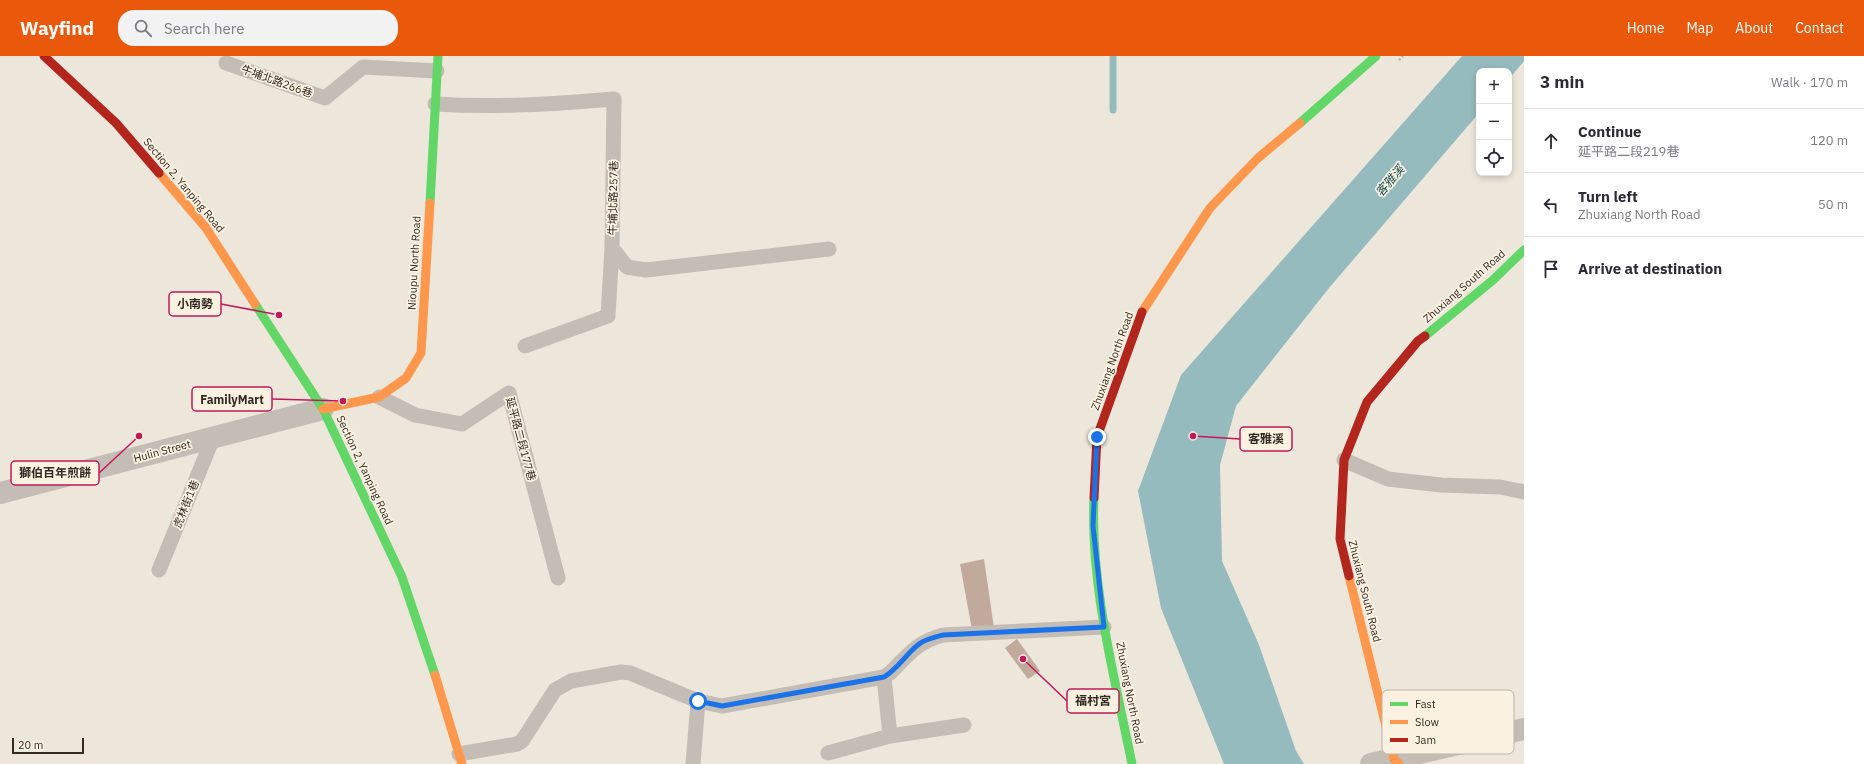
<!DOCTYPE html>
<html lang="en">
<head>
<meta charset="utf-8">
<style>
	:root { --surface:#fff; --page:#f2f2f3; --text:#2b2b33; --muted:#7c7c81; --line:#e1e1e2; --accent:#ea580c }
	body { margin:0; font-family:"IBM Plex Sans","Noto Sans TC",sans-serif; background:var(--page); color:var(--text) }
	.controls { position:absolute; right:12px; top:12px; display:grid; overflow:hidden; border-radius:8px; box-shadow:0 2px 6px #0003 }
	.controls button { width:36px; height:36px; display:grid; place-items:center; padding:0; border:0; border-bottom:1px solid var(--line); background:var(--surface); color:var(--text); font:20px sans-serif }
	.scale { position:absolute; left:12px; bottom:10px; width:72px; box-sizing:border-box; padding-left:4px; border:2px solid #342a24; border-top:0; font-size:11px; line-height:14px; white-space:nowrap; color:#342a24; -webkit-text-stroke:3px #faf1e0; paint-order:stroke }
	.stop { position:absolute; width:12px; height:12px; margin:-9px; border:3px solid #1a73e8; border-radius:50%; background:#fff }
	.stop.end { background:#1a73e8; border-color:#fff; box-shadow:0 1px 4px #0008 }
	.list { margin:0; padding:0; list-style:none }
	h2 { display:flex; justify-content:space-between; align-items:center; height:52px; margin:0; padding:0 16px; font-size:17px }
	h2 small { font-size:13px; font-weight:400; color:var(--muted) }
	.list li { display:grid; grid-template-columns:26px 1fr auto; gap:12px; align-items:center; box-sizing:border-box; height:64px; padding:0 16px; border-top:1px solid var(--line) }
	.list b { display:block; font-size:15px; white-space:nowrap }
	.list p { margin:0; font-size:13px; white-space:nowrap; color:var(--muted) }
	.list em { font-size:13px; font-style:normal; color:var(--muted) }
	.icon { flex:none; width:22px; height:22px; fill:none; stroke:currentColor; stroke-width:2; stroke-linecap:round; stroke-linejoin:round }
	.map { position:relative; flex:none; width:1524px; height:708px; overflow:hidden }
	header { display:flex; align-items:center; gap:24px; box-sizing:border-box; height:56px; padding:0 20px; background:var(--accent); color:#fff }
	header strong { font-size:19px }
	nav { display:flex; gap:22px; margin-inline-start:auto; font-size:14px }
	.search { width:280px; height:36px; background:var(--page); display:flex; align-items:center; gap:10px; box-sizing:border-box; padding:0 14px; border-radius:16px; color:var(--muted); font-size:15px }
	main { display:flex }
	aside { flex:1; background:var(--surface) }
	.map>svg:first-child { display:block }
</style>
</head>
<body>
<header>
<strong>Wayfind</strong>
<div class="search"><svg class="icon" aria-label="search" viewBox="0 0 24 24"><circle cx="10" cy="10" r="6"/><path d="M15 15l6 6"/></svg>Search here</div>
<nav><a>Home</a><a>Map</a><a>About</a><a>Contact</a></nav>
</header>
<main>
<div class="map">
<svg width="1524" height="708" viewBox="0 0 1524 708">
	<rect width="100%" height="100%" fill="#ece6db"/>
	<path fill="#96bbbe" d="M1462 0H1524V5L1509 23V15H1479V57L1329 232 1236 350 1220 409 1222 505 1259 589 1296 695 1304 708H1224L1161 552 1138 435 1181 319Z"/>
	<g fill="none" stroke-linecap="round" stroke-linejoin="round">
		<path stroke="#96bbbe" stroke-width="7" d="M1113 0V54"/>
	</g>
	<path fill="#c1aa9b" d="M984 503 994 572 972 574 960 508Z
		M1017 583 1040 615 1028 623 1005 592Z"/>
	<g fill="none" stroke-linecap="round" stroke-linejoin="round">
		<path stroke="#bdb6ad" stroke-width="2.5" stroke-dasharray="2 2" stroke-linecap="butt" d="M1399 4 1403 0"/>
		<path stroke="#c4bdb5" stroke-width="15" d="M226 7 325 42 363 11 437 15
			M435 48C495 52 555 48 614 43L612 192 627 211 646 214 829 193
			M525 290 608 260 612 192
			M379 341 415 359 462 368 509 337 558 522
			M1344 404 1388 423 1441 429 1500 431 1524 436
			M159 514 213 382
			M884 621 890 680
			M828 697 890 680 964 669
			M459 698 517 688 522 685 555 634 571 625 621 616 630 617 698 645 722 650 884 621 890 617C908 599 917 586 943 579L1104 571
			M693 708 698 645"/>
		<path stroke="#c4bdb5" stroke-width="22" d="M0 437 323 353
			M1371 708 1524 673"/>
		<path stroke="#63d668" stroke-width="9" d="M1300 67 1376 0
			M430 147 438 0
			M255 248 323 353 402 521 435 619
			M1425 280 1493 224 1524 194
			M1094 442C1090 529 1115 623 1132 708"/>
		<path stroke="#ff974d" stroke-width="9" d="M159 117 206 172 255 248
			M1142 256 1210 152 1258 102 1300 67
			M323 353 379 341 406 322 421 297 430 147
			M1349 520 1394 703 1399 708
			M435 619 462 708"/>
		<path stroke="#b3261e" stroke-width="9" d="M44 0 116 67 159 117
			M1094 442 1097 381 1142 256
			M1349 520 1340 483 1344 404 1367 346 1418 285 1425 280"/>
	</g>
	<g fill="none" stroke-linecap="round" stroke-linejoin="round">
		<path stroke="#1a73e8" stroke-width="5" d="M698 645 722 650 884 621C898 613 906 598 919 588 926 583 935 581 943 579L1104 571 1093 470 1097 381"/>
	</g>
	<g text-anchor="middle" stroke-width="3.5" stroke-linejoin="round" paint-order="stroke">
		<g font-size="11" fill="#342a24" stroke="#faf1e0">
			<text transform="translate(277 25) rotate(20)" y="4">牛埔北路266巷</text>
			<text transform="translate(184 129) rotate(50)" y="4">Section 2, Yanping Road</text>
			<text transform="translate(613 142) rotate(-89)" y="4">牛埔北路257巷</text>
			<text transform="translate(414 207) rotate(-87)" y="4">Nioupu North Road</text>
			<text transform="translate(1464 230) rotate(-41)" y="4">Zhuxiang South Road</text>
			<text transform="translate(1112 305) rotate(-70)" y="4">Zhuxiang North Road</text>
			<text transform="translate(521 383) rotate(75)" y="4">延平路二段177巷</text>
			<text transform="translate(162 395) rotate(-15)" y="4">Hulin Street</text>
			<text transform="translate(365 414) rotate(65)" y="4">Section 2, Yanping Road</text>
			<text transform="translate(186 448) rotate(-68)" y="4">虎林街1巷</text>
			<text transform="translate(1365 535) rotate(76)" y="4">Zhuxiang South Road</text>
			<text transform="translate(1130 637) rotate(79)" y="4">Zhuxiang North Road</text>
		</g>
		<g font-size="12" font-style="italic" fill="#164e58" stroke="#faf1e0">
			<text transform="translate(1390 125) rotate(-49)" y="4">客雅溪</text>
		</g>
	</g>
	<rect x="1382" y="634" width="132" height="64" rx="6" fill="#faf1e0" stroke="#bfb5a8" stroke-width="1"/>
	<rect x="1390" y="646" width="18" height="4" fill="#63d668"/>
	<rect x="1390" y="664" width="18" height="4" fill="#ff974d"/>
	<rect x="1390" y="682" width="18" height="4" fill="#b3261e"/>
	<g font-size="11" fill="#342a24">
		<text x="1415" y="652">Fast</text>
		<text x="1415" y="670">Slow</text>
		<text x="1415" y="688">Jam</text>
	</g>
	<path fill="none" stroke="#c2185b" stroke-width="1.5" d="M279 259L221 248M343 345L272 343M1193 380L1240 383M139 380L99 417M1023 603L1067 645"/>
	<g fill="#c2185b" stroke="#faf1e0" stroke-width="1.5">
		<circle cx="279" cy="259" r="4"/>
		<circle cx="343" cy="345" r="4"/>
		<circle cx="1193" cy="380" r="4"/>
		<circle cx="139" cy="380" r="4"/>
		<circle cx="1023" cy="603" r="4"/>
	</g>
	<g fill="#faf1e0" stroke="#c2185b" stroke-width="1.5">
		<rect x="169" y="236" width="52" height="24" rx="4"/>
		<rect x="192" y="331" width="80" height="24" rx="4"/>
		<rect x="1240" y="371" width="52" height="24" rx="4"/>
		<rect x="11" y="405" width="88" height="24" rx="4"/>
		<rect x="1067" y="633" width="52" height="24" rx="4"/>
	</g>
	<g font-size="12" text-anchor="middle" font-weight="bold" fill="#342a24">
		<text x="195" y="252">小南勢</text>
		<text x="232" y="348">FamilyMart</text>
		<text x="1266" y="387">客雅溪</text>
		<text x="55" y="421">獅伯百年煎餅</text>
		<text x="1093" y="649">福村宮</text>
	</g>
</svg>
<div class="controls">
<button>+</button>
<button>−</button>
<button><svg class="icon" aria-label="locate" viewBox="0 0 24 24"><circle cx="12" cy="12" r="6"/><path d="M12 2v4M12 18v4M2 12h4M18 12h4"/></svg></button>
</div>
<div class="scale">20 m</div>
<div class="stop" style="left:698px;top:645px"></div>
<div class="stop end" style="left:1097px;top:381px"></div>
</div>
<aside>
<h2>3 min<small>Walk · 170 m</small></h2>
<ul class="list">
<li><svg class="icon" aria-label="ahead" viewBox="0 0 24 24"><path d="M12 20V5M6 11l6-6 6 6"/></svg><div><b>Continue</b><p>延平路二段219巷</p></div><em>120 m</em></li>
<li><svg class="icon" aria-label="left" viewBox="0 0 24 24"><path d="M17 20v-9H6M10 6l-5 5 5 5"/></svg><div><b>Turn left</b><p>Zhuxiang North Road</p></div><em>50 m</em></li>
<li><svg class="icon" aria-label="arrive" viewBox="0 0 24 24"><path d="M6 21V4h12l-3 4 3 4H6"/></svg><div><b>Arrive at destination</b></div></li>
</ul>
</aside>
</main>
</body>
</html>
